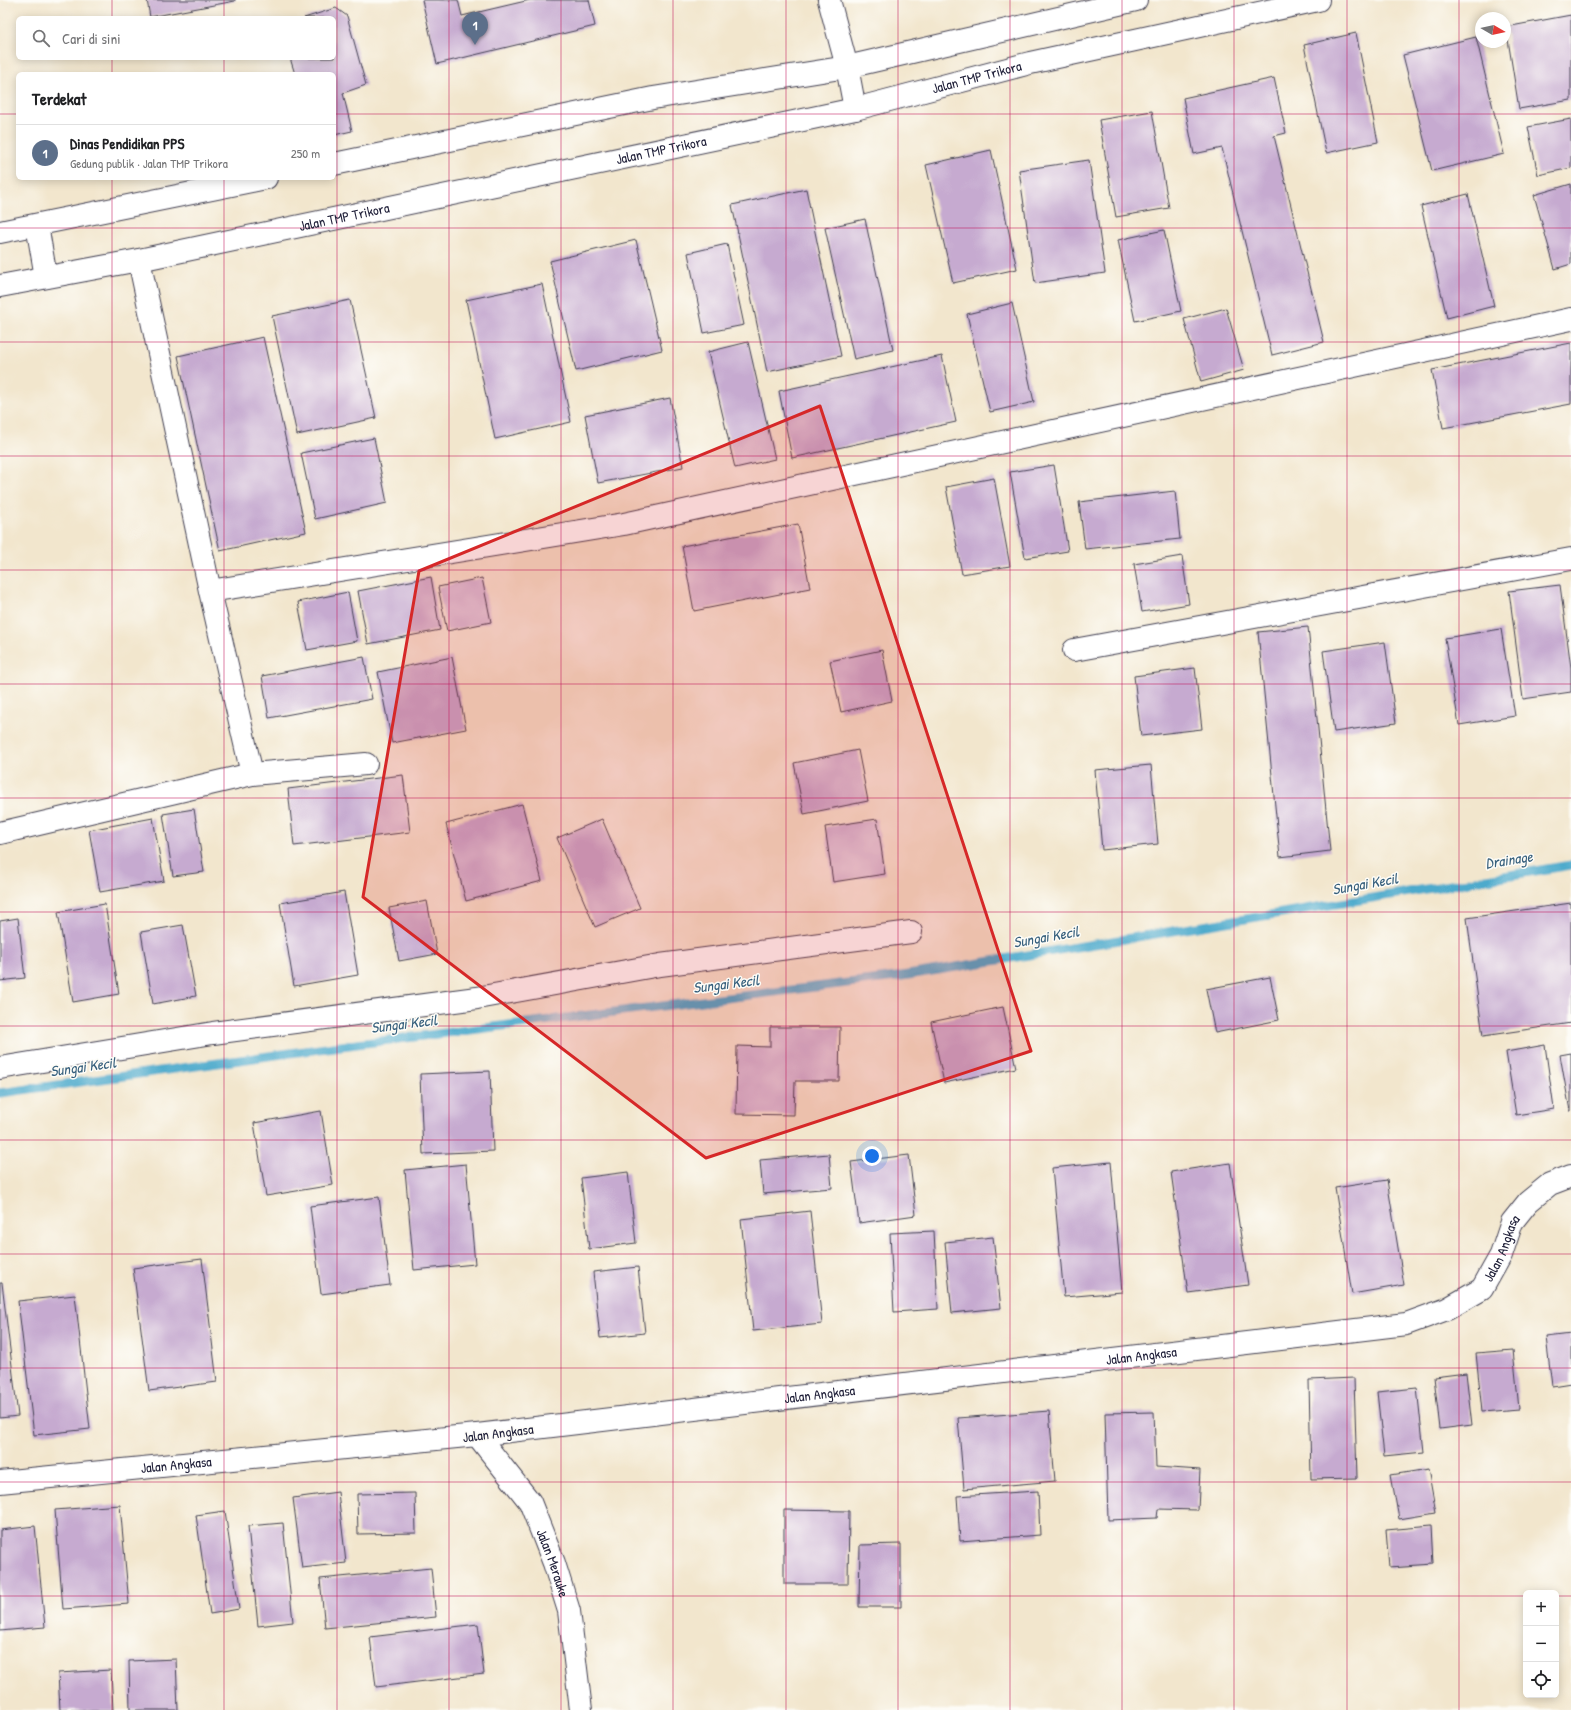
<!DOCTYPE html>
<html lang="id">
<head>
<meta charset="utf-8">
<style>
	:root { --surface:#fff; --page:#f6f6f6; --text:#202124; --muted:#757577; --line:#e0e0e0; --accent:#d93025 }
	body { margin:0; font-family:"Patrick Hand",sans-serif; background:var(--page); color:var(--text) }
	.controls { position:absolute; right:12px; bottom:12px; display:grid; overflow:hidden; border-radius:6px; box-shadow:0 2px 10px #0003 }
	.controls button { width:36px; height:36px; display:grid; place-items:center; padding:0; border:0; border-bottom:1px solid var(--line); background:var(--surface); color:var(--text); font:20px sans-serif }
	.compass { position:absolute; left:1475px; top:12px; width:36px; height:36px; border-radius:50%; background:var(--surface); box-shadow:0 2px 10px #0003; rotate:99deg }
	.you { position:absolute; left:872px; top:1156px; width:14px; height:14px; margin:-10px; border:3px solid #fff; border-radius:50%; background:#1a73e8; box-shadow:0 0 0 6px #1a73e833 }
	.badge { display:grid; place-items:center; width:26px; height:26px; border-radius:50%; background:var(--accent); color:#fff; font-size:13px; font-weight:700 }
	.pin { position:absolute; translate:-50% -33px; filter:drop-shadow(0 1px 2px #0008) }
	.pin::after { content:''; position:absolute; top:21px; width:14px; height:12px; background:inherit; clip-path:polygon(0 0,100% 0,50% 100%) }
	.list { margin:0; padding:0; list-style:none }
	h2 { display:flex; justify-content:space-between; align-items:center; height:52px; margin:0; padding:0 16px; font-size:17px }
	h2 small { font-size:13px; font-weight:400; color:var(--muted) }
	.list li { display:grid; grid-template-columns:26px 1fr auto; gap:12px; align-items:center; box-sizing:border-box; height:56px; padding:0 16px; border-top:1px solid var(--line) }
	.list b { display:block; font-size:15px; white-space:nowrap }
	.list p { margin:0; font-size:13px; white-space:nowrap; color:var(--muted) }
	.list em { font-size:13px; font-style:normal; color:var(--muted) }
	.icon { flex:none; width:22px; height:22px; fill:none; stroke:currentColor; stroke-width:2; stroke-linecap:round; stroke-linejoin:round }
	.map { position:relative; flex:none; width:1571px; height:1710px; overflow:hidden }
	.search { position:absolute; background:var(--surface); box-shadow:0 2px 10px #0003; left:16px; top:16px; width:320px; height:44px; display:flex; align-items:center; gap:10px; box-sizing:border-box; padding:0 14px; border-radius:6px; color:var(--muted); font-size:15px }
	.panel { position:absolute; background:var(--surface); box-shadow:0 2px 10px #0003; left:16px; top:72px; width:320px; height:108px; border-radius:6px }
	.map>svg:first-child { display:block }
</style>
</head>
<body>
<div class="map">
<svg width="1571" height="1710" viewBox="0 0 1571 1710">
	<rect width="100%" height="100%" fill="#fdfcf7"/>
	<filter id="ink" filterUnits="userSpaceOnUse"><feTurbulence type="fractalNoise" baseFrequency=".025" numOctaves="2"/><feDisplacementMap in="SourceGraphic" scale="8" xChannelSelector="R" yChannelSelector="G"/><feConvolveMatrix kernelMatrix="1 2 1 2 8 2 1 2 1" color-interpolation-filters="sRGB"/></filter>
	<filter id="wash" filterUnits="userSpaceOnUse"><feTurbulence type="fractalNoise" baseFrequency=".012" numOctaves="4" result="noise"/><feDisplacementMap in="SourceGraphic" scale="16" xChannelSelector="R" yChannelSelector="G"/><feGaussianBlur stdDeviation="0.9" result="paint"/><feColorMatrix in="noise" values="0 0 0 0 0 0 0 0 0 0 0 0 0 0 0 0 0 1.4 0 .05"/><feComposite in="paint" operator="in"/></filter>
	<g filter="url(#wash)">
		<rect width="100%" height="100%" fill="#f2e6cd"/>
		<g fill="none" stroke-linecap="round" stroke-linejoin="round">
			<path stroke="#4eaacc" stroke-width="9" d="M0 1093 341 1046 896 977 1571 865"/>
		</g>
		<g id="blocks">
			<path fill="#c6aad0" d="M147 0H235V1L150 17Z
				M422 0H458L462 16 530 0H589L595 26 437 64Z
				M336 8 347 16 366 85 343 93 352 131 334 135V74H295L290 58H334V18H304Z
				M1571 15V100L1519 109 1506 27Z
				M1356 33 1378 142 1326 153 1304 45Z
				M1476 37 1504 154 1432 171 1403 55Z
				M1274 78 1286 133 1274 136 1324 342 1272 355 1222 148 1194 154 1183 98Z
				M1152 111 1169 208 1116 217 1099 120Z
				M1571 119V168L1538 175 1528 127Z
				M991 150 1017 269 953 283 926 165Z
				M1089 160 1105 273 1035 283 1019 170Z
				M1571 184V264L1555 269 1534 195Z
				M806 189 841 356 767 372 732 205Z
				M1468 194 1494 306 1447 318 1421 206Z
				M865 219 893 350 854 359 825 228Z
				M1164 230 1181 311 1135 321 1118 240Z
				M636 240 662 350 576 371 550 261Z
				M727 244 744 325 704 333 688 253Z
				M542 284 571 422 495 439 466 300Z
				M350 300 376 418 297 435 272 316Z
				M1012 303 1034 402 990 412 967 314Z
				M1226 308 1244 370 1201 382 1184 319Z
				M263 337 306 532 220 551 178 356Z
				M748 342 775 459 735 468 708 352Z
				M1571 343V404L1443 428 1432 370Z
				M942 356 956 422 792 458 779 391Z
				M670 398 683 467 598 483 585 415Z
				M374 438 387 503 315 519 301 453Z
				M1054 465 1068 551 1025 558 1010 472Z
				M994 478 1010 566 962 574 946 487Z
				M1175 491 1180 539 1085 549 1079 502Z
				M798 524 810 588 694 611 682 546Z
				M1182 556 1189 604 1142 612 1134 564Z
				M431 577 440 630 368 644 358 591Z
				M482 578 491 622 447 631 438 587Z
				M1560 585 1571 668V692L1523 699 1509 591Z
				M348 592 357 641 307 650 298 602Z
				M1308 627 1330 851 1280 857 1258 632Z
				M1501 629 1515 716 1459 725 1445 638Z
				M1385 642 1396 723 1334 732 1323 651Z
				M882 650 892 701 841 712 830 661Z
				M364 657 372 699 269 718 262 676Z
				M452 657 466 729 392 743 378 672Z
				M1195 668 1202 729 1141 736 1134 676Z
				M858 750 868 801 804 814 794 763Z
				M1151 765 1158 844 1102 850 1095 770Z
				M403 775 410 832 294 846 288 789Z
				M522 804 542 881 466 901 446 824Z
				M194 809 204 872 173 876 163 814Z
				M153 818 164 881 100 892 89 830Z
				M602 819 640 908 595 927 557 838Z
				M877 819 885 874 833 882 825 827Z
				M344 892 358 975 294 986 280 903Z
				M427 901 437 954 399 961 389 908Z
				M1571 903V1023L1483 1036 1467 918Z
				M105 904 119 994 73 1002 58 912Z
				M18 918 25 978 0 981V921Z
				M183 925 196 996 153 1004 141 932Z
				M1270 977 1279 1020 1215 1033 1206 989Z
				M1003 1007 1016 1068 944 1083 931 1022Z
				M770 1027H840L839 1081H795L794 1115 736 1114 737 1046 770 1047Z
				M1545 1045 1554 1109 1516 1115 1506 1052Z
				M1571 1053V1111H1570L1560 1055Z
				M490 1071 493 1151 423 1154 420 1074Z
				M321 1111 333 1185 266 1196 254 1123Z
				M829 1154 832 1188 763 1194 760 1160Z
				M909 1155 916 1215 859 1223 851 1162Z
				M1111 1162 1122 1292 1064 1297 1052 1168Z
				M1230 1163 1248 1285 1188 1293 1171 1172Z
				M466 1164 475 1264 414 1270 405 1170Z
				M628 1172 636 1243 589 1249 581 1178Z
				M1387 1180 1404 1285 1352 1294 1335 1188Z
				M379 1197 390 1285 321 1294 310 1206Z
				M810 1211 822 1324 753 1331 741 1219Z
				M934 1231 938 1309 894 1312 890 1233Z
				M993 1237 1001 1308 952 1313 945 1242Z
				M202 1259 217 1382 149 1391 133 1268Z
				M638 1267 645 1333 600 1338 593 1272Z
				M0 1283H2L18 1416 0 1418Z
				M75 1295 90 1429 34 1435 18 1301Z
				M1571 1334V1383L1552 1386 1546 1337Z
				M1513 1350 1519 1409 1482 1412 1476 1353Z
				M1466 1373 1472 1425 1440 1429 1434 1377Z
				M1354 1378 1357 1478 1311 1479 1309 1380Z
				M1417 1388 1424 1452 1384 1456 1377 1392Z
				M1049 1411 1055 1481 964 1489 958 1418Z
				M1154 1412 1156 1467 1200 1470 1198 1510 1158 1509 1157 1518 1108 1520 1105 1413Z
				M1428 1469 1436 1513 1399 1519 1391 1475Z
				M1038 1491 1040 1535 960 1541 957 1496Z
				M338 1492 346 1563 302 1568 293 1498Z
				M415 1493 416 1533 358 1534 357 1494Z
				M120 1505 129 1604 63 1609 55 1510Z
				M784 1510 849 1511 848 1584H784Z
				M225 1511 239 1609 210 1614 196 1515Z
				M283 1523 293 1622 258 1626 248 1526Z
				M35 1526 45 1627 0 1631V1530Z
				M1432 1526 1434 1564 1389 1567 1386 1530Z
				M901 1544V1607H859L860 1545Z
				M431 1568 436 1617 325 1628 320 1579Z
				M478 1624 484 1674 376 1687 370 1637Z
				M176 1659 178 1710H130L129 1661Z
				M111 1670 113 1710H60L58 1673Z"/>
		</g>
	</g>
	<g filter="url(#ink)">
		<use href="#blocks" fill-opacity="0" stroke="#413f51" stroke-width="1"/>
		<g fill="none" stroke-linecap="round" stroke-linejoin="round">
			<defs>
				<g id="minor">
					<path d="M829 0 847 67 855 109"/>
					<path d="M139 260 210 591 624 524 1571 319"/>
					<path d="M210 591 252 774"/>
					<path d="M1074 650 1571 559"/>
					<path d="M0 833 252 774 366 764"/>
					<path d="M0 1068 213 1033 477 998 660 965 911 932"/>
					<path id="s1" d="M477 1435 1406 1324 1447 1309 1482 1289 1501 1255 1512 1222 1528 1202 1550 1184 1571 1176"/>
				</g>
				<g id="tertiary">
					<path id="s2" d="M0 1482 477 1435 530 1502 554 1563 569 1611 581 1710"/>
				</g>
				<g id="trunk">
					<path d="M334 164 653 98 847 67 1136 0"/>
					<path d="M37 225 46 277"/>
					<path d="M0 232 266 178"/>
					<path id="s3" d="M0 286 139 260 855 109 1030 63 1318 0"/>
				</g>
			</defs>
			<use href="#minor" stroke="#413f51" stroke-width="24"/>
			<use href="#tertiary" stroke="#413f51" stroke-width="24"/>
			<use href="#trunk" stroke="#413f51" stroke-width="24"/>
			<use href="#minor" stroke="#fff" stroke-width="22"/>
			<use href="#tertiary" stroke="#fff" stroke-width="22"/>
			<use href="#trunk" stroke="#fff" stroke-width="22"/>
		</g>
	</g>
	<path fill="#d62828" fill-opacity="0.2" stroke="#d62828" stroke-width="3" stroke-linejoin="round" d="M820 406 1031 1051 706 1158 363 897 419 571Z"/>
	<path fill="none" stroke="#c2185b" stroke-width="1" stroke-opacity="0.55" d="M112 0V18M224 0V18M337 0V1710M449 0V1710M561 0V1710M673 0V1710M786 0V1710M898 0V1710M1010 0V1710M1122 0V1710M1234 0V1710M1347 0V1710M1459 0V1710M112 58V74M224 58V74M0 114H18M334 114H1571M112 178V1710M224 178V1710M0 228H1571M0 342H1571M0 456H1571M0 570H1571M0 684H1571M0 798H1571M0 912H1571M0 1026H1571M0 1140H1571M0 1254H1571M0 1368H1571M0 1482H1571M0 1596H1526M1556 1596H1571"/>
	<g text-anchor="middle" stroke-width="3" stroke-linejoin="round" paint-order="stroke">
		<g font-size="14" fill="#22223b" stroke="#fdfcf7">
			<text dy="5" stroke="none"><textPath href="#s3" startOffset="999">Jalan TMP Trikora</textPath></text>
			<text dy="5" stroke="none"><textPath href="#s3" startOffset="675">Jalan TMP Trikora</textPath></text>
			<text dy="5" stroke="none"><textPath href="#s3" startOffset="351">Jalan TMP Trikora</textPath></text>
			<text dy="5" stroke="none"><textPath href="#s1" startOffset="1065">Jalan Angkasa</textPath></text>
			<text dy="5" stroke="none"><textPath href="#s1" startOffset="669">Jalan Angkasa</textPath></text>
			<text dy="5" stroke="none"><textPath href="#s1" startOffset="345">Jalan Angkasa</textPath></text>
			<text transform="translate(498 1433) rotate(-7)" y="5">Jalan Angkasa</text>
			<text dy="5" stroke="none"><textPath href="#s2" startOffset="177">Jalan Angkasa</textPath></text>
			<text dy="5" stroke="none"><textPath href="#s2" startOffset="630">Jalan Merauke</textPath></text>
		</g>
		<g font-size="15" font-style="italic" fill="#365f7c" stroke="#fdfcf7">
			<text transform="translate(1509 860) rotate(-9)" y="5">Drainage</text>
			<text transform="translate(1365 884) rotate(-10)" y="5">Sungai Kecil</text>
			<text transform="translate(1046 937) rotate(-10)" y="5">Sungai Kecil</text>
			<text transform="translate(726 984) rotate(-7)" y="5">Sungai Kecil</text>
			<text transform="translate(404 1024) rotate(-7)" y="5">Sungai Kecil</text>
			<text transform="translate(83 1067) rotate(-8)" y="5">Sungai Kecil</text>
		</g>
	</g>
</svg>
<div class="controls">
<button>+</button>
<button>−</button>
<button><svg class="icon" aria-label="locate" viewBox="0 0 24 24"><circle cx="12" cy="12" r="6"/><path d="M12 2v4M12 18v4M2 12h4M18 12h4"/></svg></button>
</div>
<svg class="compass" viewBox="-18 -18 36 36"><path d="M0-13l5 13h-10z" fill="#e53935"/><path d="M0 13l5-13h-10z" fill="#757577"/></svg>
<div class="you"></div>
<div class="pin badge" style="left:475px;top:45px;background:#5c6f8a">1</div>
<div class="search"><svg class="icon" aria-label="search" viewBox="0 0 24 24"><circle cx="10" cy="10" r="6"/><path d="M15 15l6 6"/></svg>Cari di sini</div>
<section class="panel">
<h2>Terdekat<small></small></h2>
<ul class="list">
<li><span class="badge" style="background:#5c6f8a">1</span><div><b>Dinas Pendidikan PPS</b><p>Gedung publik · Jalan TMP Trikora</p></div><em>250 m</em></li>
</ul>
</section>
</div>
</body>
</html>
